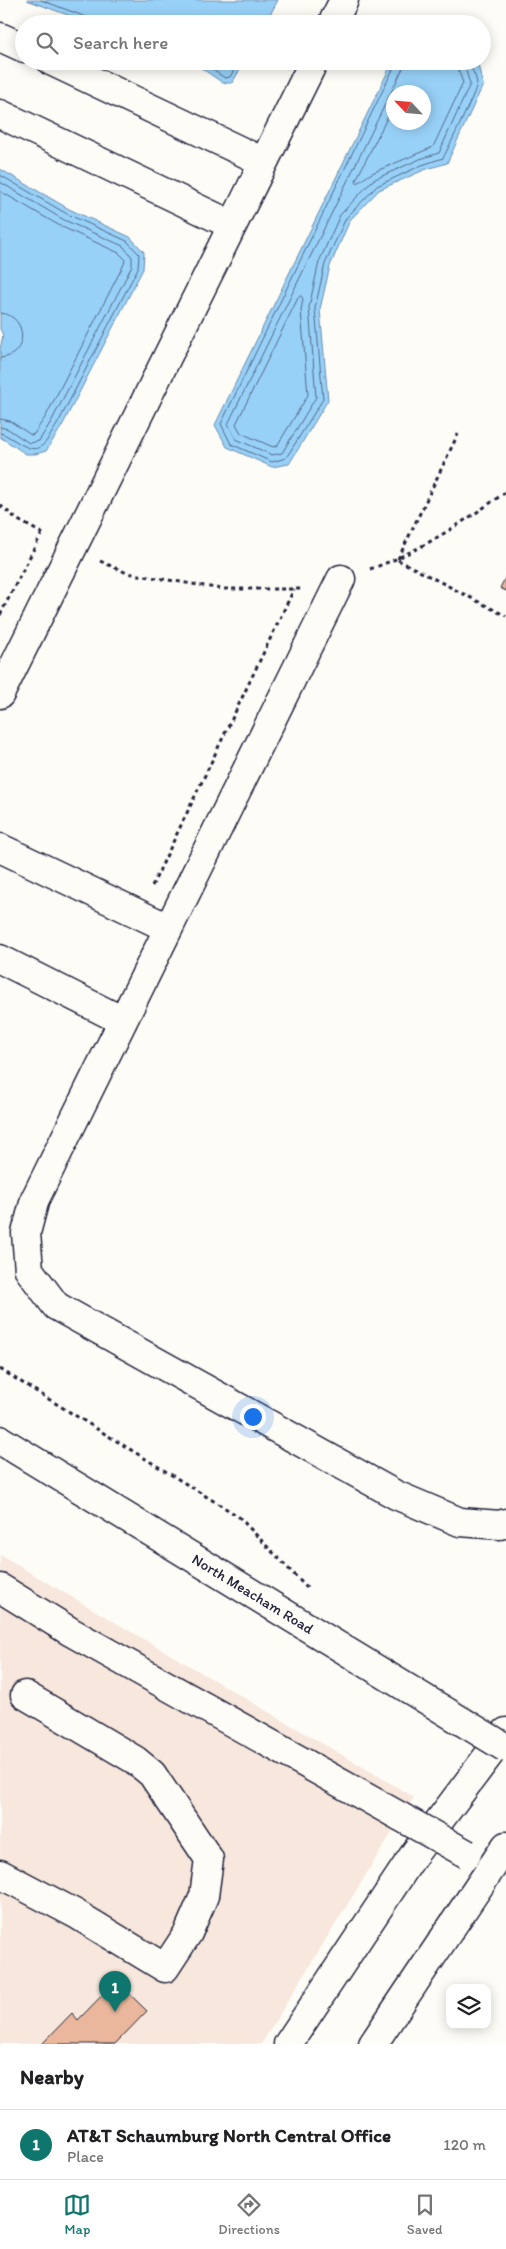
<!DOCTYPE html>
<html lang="en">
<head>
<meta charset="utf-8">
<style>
	:root { --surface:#fff; --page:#f2f2f2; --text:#202124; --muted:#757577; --line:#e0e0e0; --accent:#0f766e }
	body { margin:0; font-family:Itim,sans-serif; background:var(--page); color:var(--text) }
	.controls { position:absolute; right:15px; bottom:15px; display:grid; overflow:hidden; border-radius:10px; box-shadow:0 2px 12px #0003 }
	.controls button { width:45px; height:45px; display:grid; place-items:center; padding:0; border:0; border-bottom:1px solid var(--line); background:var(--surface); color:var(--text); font:25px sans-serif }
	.compass { position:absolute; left:386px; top:85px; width:45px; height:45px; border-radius:50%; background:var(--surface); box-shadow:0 2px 12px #0003; rotate:296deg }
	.you { position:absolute; left:252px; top:1416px; width:18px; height:18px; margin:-12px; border:4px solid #fff; border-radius:50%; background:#1a73e8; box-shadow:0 0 0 8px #1a73e833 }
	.badge { display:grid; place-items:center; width:32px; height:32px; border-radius:50%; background:var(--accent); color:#fff; font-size:16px; font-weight:700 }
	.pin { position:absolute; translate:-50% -41px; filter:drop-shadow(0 1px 2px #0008) }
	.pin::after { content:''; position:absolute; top:26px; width:18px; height:15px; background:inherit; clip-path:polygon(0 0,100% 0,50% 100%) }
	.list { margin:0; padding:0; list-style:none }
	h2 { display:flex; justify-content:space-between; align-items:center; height:65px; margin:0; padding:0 20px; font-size:21px }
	h2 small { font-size:16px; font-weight:400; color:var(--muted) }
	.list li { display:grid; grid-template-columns:32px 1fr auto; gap:15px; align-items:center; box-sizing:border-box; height:70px; padding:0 20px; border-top:1px solid var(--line) }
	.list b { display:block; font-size:19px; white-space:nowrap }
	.list p { margin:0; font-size:16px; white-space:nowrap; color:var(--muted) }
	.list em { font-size:16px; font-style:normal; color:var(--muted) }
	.icon { flex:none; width:28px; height:28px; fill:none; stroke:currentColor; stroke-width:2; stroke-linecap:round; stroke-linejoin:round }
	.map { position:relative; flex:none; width:506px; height:2044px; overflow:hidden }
	.search { position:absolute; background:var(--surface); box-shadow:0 2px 12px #0003; left:15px; right:15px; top:15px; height:55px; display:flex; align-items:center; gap:12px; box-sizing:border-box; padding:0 18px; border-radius:28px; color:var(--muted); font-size:19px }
	.sheet { height:135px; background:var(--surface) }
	nav { display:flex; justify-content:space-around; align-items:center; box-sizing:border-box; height:70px; border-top:1px solid var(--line); background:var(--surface); font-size:14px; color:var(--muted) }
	nav a { display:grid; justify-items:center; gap:2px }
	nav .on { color:var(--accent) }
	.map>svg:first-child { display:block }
</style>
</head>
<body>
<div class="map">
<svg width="506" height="2044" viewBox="0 0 506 2044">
	<rect width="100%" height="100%" fill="#fdfcf7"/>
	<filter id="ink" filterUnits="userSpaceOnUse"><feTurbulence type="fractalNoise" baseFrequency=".02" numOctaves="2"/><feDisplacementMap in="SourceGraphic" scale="10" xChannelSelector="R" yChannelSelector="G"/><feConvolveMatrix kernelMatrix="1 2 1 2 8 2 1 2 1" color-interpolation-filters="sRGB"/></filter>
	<g filter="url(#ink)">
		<path fill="#f7e7dc" d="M0 1555 414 1797 261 2044H0Z"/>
		<path fill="#98d1f8" stroke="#698bac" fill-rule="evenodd" d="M27 0H278L265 24H92Z
			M191 61H245L232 83H223Z
			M393 61H470L478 65 483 85 447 163 424 170 379 190 350 220 330 266 320 309 328 400 289 464 272 467 227 447 215 425ZM424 92V122H394V92Z
			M0 169 69 209 130 237 144 252 143 269 62 426 46 451 35 454H26L0 437V349L3 335 0 329Z"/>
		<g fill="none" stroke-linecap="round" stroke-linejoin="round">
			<path stroke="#516887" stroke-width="1" d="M41 0 86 17 89 24
				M199 61 225 78 230 77 239 61
				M397 61 221 424 231 444 272 462 286 458 323 399 315 308 325 264 346 218 377 186 422 165 443 158C449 147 477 90 477 83 476 74 470 69 469 61
				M404 61 403 68 228 424 236 439 272 455 282 453 316 397 309 307 319 262 340 215 373 180 420 159 439 153 470 84 463 61
				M394 104 356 180 357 183 372 173 433 147 463 83 455 61
				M0 175 67 214 127 241 139 254 138 268 58 423C43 446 41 458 14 440 9 437 5 434 0 433
				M0 182 64 220 123 246 132 257V266L52 420 39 441 29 443 8 429 0 427
				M0 191 60 226 119 253 125 259 124 264 46 416 34 434 31 435 10 421 0 419
				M301 296 303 299 301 310 308 395 277 446 273 447 241 433 236 424 298 298Z
				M0 313C29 315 29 357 0 358"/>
		</g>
		<path fill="#eab79c" stroke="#22223b" d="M506 576V591L500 588Z
			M116 1981 147 2011 115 2044H42L72 2013 78 2020Z"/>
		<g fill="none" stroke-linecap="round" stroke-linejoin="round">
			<defs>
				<path id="minor" d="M332 24 344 0
					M0 37 24 48
					M51 61 264 162
					M0 114 232 225
					M341 579 35 1199 26 1233 29 1270 56 1306 396 1495 460 1522 500 1525 506 1523
					M0 694 314 61
					M0 848 168 928
					M0 959 123 1021
					M0 1874 76 1914 165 1968 188 1933 204 1896 209 1859 152 1774 135 1760 25 1695"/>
				<g id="major">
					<path id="s1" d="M0 1440 463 1722"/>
					<path d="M0 1588 71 1632 401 1817"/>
				</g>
				<path id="highway" d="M288 2044 415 1853 506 1732
					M373 2044 506 1846"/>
			</defs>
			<use href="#minor" stroke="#22223b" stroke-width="31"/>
			<use href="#major" stroke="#22223b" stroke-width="31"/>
			<use href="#highway" stroke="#22223b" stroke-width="31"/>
			<path stroke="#22223b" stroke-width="3" stroke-dasharray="4 4" stroke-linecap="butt" d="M0 505 18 520 45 535
				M398 559 458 434
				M398 560 506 616
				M100 561 127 573 222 589H302
				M370 569C420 552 463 522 506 492
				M0 615 42 533
				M152 886 294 589
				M0 1369 238 1516 307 1588"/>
			<use href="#minor" stroke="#fdfcf7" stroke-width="28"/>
			<use href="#major" stroke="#fdfcf7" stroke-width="28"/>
			<use href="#highway" stroke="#fdfcf7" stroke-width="28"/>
			<defs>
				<path id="major-bridge" d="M463 1722 506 1748
					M401 1817 467 1854"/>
			</defs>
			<use href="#major-bridge" stroke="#22223b" stroke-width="31" stroke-linecap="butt"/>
			<use href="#major-bridge" stroke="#fdfcf7" stroke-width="28"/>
		</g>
	</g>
	<g text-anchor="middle" stroke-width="4" stroke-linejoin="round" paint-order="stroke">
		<g font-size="15" fill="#22223b" stroke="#fdfcf7">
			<text dy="5" stroke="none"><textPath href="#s1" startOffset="296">North Meacham Road</textPath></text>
		</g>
	</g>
</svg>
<div class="controls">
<button><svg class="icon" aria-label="layers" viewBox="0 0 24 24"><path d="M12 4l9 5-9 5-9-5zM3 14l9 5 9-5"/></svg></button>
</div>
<svg class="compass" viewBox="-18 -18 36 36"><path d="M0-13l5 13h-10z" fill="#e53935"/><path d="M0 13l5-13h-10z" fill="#757577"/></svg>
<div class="you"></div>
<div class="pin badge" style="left:115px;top:2012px">1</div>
<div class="search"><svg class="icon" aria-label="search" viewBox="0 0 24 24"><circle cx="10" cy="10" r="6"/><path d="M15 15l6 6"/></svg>Search here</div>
</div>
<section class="sheet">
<h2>Nearby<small></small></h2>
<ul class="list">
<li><span class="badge">1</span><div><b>AT&amp;T Schaumburg North Central Office</b><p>Place</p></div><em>120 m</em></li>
</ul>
</section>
<nav>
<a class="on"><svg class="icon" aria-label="map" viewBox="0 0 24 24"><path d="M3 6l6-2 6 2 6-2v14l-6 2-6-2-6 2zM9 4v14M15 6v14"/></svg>Map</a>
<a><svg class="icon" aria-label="directions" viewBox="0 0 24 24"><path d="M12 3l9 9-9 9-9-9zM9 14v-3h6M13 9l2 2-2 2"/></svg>Directions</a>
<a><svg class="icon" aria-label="saved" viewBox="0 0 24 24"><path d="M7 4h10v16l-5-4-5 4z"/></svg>Saved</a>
</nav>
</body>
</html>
